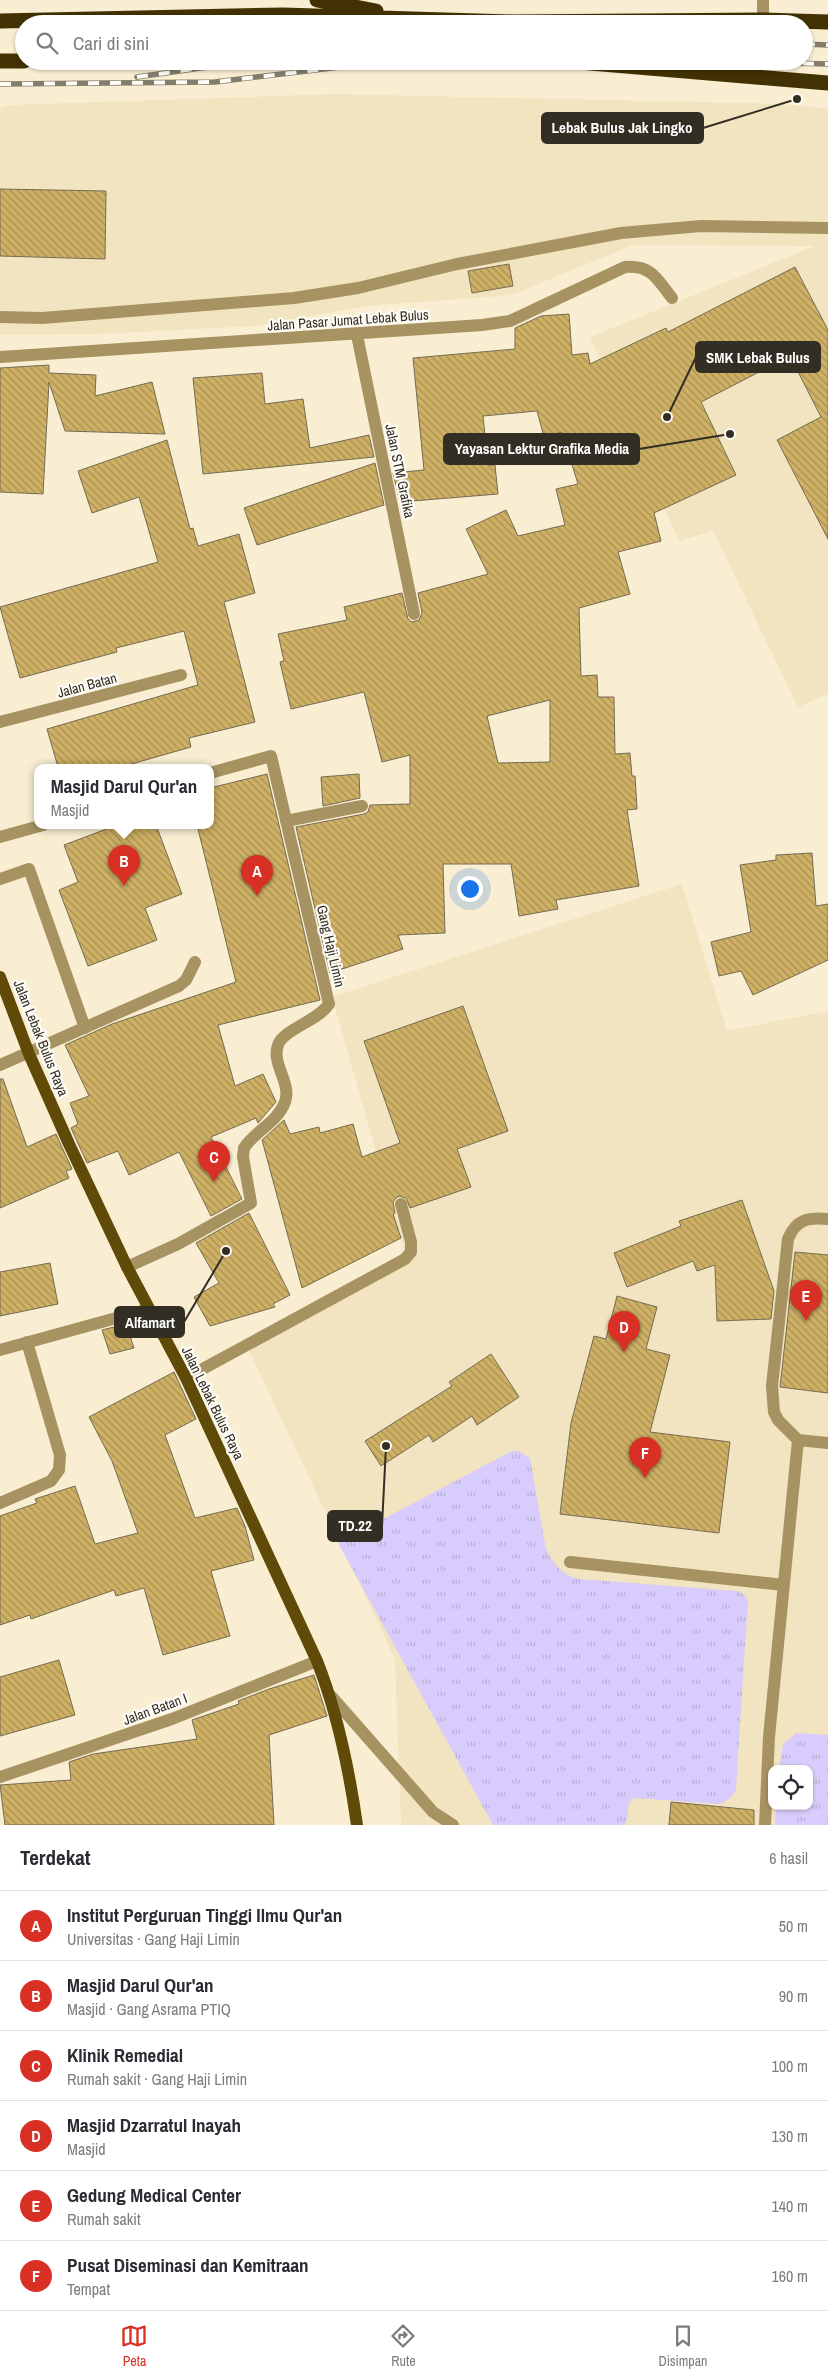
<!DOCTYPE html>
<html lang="id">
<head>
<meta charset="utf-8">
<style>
	:root { --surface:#fff; --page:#f7f7f7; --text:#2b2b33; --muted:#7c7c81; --line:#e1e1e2; --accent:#d93025 }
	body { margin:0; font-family:"Archivo Narrow",sans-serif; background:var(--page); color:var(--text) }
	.controls { position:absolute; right:15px; bottom:15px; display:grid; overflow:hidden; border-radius:10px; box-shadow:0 1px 4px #0004 }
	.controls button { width:45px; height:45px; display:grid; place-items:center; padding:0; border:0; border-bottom:1px solid var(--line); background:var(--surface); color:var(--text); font:25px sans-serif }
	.you { position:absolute; left:469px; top:888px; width:18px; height:18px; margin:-12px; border:4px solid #fff; border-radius:50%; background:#1a73e8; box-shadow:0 0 0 8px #1a73e833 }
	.badge { display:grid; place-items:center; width:32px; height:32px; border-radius:50%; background:var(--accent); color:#fff; font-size:16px; font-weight:700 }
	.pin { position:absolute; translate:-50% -41px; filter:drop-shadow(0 1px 2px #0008) }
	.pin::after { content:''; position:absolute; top:26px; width:18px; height:15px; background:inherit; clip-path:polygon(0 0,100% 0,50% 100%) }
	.popup { position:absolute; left:34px; top:764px; width:180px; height:65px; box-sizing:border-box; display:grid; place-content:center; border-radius:10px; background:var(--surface); filter:drop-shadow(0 1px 4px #0005); font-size:16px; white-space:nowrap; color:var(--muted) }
	.popup b { font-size:19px; color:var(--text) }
	.popup::after { content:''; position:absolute; left:50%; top:100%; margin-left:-10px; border:10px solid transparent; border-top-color:var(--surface) }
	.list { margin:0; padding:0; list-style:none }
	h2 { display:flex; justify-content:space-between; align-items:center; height:65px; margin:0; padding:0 20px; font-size:21px }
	h2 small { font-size:16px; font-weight:400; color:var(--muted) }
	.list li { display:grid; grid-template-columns:32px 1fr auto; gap:15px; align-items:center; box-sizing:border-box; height:70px; padding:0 20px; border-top:1px solid var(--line) }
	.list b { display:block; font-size:19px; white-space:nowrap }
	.list p { margin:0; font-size:16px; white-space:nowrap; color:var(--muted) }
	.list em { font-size:16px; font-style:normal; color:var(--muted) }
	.icon { flex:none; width:28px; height:28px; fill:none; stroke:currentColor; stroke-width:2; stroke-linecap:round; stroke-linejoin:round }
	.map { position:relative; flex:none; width:828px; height:1825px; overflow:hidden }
	.search { position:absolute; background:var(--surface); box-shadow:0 1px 4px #0004; left:15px; right:15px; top:15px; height:55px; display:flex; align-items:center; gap:12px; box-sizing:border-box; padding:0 18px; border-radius:28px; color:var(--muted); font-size:19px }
	.sheet { height:485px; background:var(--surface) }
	nav { display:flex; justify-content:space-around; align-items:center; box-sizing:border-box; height:70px; border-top:1px solid var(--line); background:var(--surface); font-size:14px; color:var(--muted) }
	nav a { display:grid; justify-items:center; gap:2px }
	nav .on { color:var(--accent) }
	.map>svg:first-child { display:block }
</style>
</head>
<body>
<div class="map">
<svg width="828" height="1825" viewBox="0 0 828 1825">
	<defs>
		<pattern id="park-tufts" width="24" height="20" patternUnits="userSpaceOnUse" patternTransform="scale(1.25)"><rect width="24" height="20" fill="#d7ccfb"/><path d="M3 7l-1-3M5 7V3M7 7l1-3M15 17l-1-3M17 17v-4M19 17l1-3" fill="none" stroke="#b9b0d7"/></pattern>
		<pattern id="building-back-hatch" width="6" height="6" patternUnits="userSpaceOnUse" patternTransform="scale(1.25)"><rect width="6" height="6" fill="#ceb165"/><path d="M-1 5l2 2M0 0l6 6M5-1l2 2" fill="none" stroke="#a89053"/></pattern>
	</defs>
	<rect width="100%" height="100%" fill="#f9eed2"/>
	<path fill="#f2e4c1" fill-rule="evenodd" d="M336 94 782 104 828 109V694L798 707 713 531 679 541 590 337 815 246 633 245 512 295 367 306 255 326 98 334 0 335V108L10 105Z
		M682 884 727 1031 828 1011V1825H401L395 1659 246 1344 407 1260 332 997ZM772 1769H809V1806H772Z"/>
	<path fill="url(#park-tufts)" d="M512 1451H519L530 1458 546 1549C553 1563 563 1577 579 1579L737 1591 743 1594 748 1600 736 1789C733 1797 728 1800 720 1804L634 1798 629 1803 626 1825H493L338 1543Z
		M796 1733 828 1735V1825H775L776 1806H809V1769H779L783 1744Z"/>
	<path fill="url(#building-back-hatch)" stroke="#756b53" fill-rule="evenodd" d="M0 189 106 191 105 259 0 256Z
		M509 264 513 286 472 293 468 271Z
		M795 267 828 330V539L777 440 821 417 790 356 701 402 736 475 654 513 661 541 618 552 630 594 579 608 581 676 597 675 598 697H614L615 754 630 753 632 776H635L637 809 627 810 639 886 556 900 558 909 519 916 511 864H443L445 933 398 935 403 949 330 973 296 827 364 814 368 812 370 805 410 804V755L382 762 364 692 291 709 280 662 284 661 278 634 347 620 344 607 402 593 408 619 412 622 419 620 422 613 418 593 488 574 466 529 506 510 518 536 565 525 556 489 578 484 562 432 544 437 537 411 483 416 488 465H495L498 494 400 502 393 473 424 470 413 358 515 349V328L541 316 569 314 572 355 588 353 590 364 666 328 668 332ZM550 700V762L498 763 487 716Z
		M49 365V373L96 375 95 396 152 382 165 434 65 431 49 382 43 494 0 492V368Z
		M262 373 265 404 303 399 310 448 369 435 374 457 203 474 193 378Z
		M167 440 190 529 193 528 198 546 239 534 255 593 224 602 255 722 189 738 191 747 121 767H58L47 729 198 685 184 631 116 648 117 652 20 678 0 607 158 562 139 497 92 513 78 471Z
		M375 463 384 505 257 545 244 508Z
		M267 774 320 1000 218 1025 235 1086 263 1074 276 1102 258 1123 256 1118 211 1137 242 1199 211 1216 179 1152 129 1175 118 1151 87 1163 71 1128 78 1124 70 1103 89 1096 65 1045 112 1024 236 982 197 825H210V788Z
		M359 774 360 798 323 806 321 777Z
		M117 825H156L182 894 145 908 157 940 88 966 59 890 78 882 64 845Z
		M812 853 816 906 828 904V960L753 995 741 971 719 976 711 942 751 932 740 865 776 860V855Z
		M463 1006 508 1131 457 1149 471 1187 410 1208 406 1198 399 1196 396 1198 393 1202 395 1213 393 1214 401 1238 302 1288 262 1140 284 1120 290 1134 319 1127 320 1133 353 1124 362 1157 400 1143 364 1041Z
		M0 1079H3L27 1147 56 1134 72 1169 66 1171 69 1178 0 1208Z
		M742 1200 774 1291 771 1319 717 1321 715 1265 697 1271 693 1261 627 1287 614 1253 681 1226 679 1221Z
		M249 1213 290 1295 273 1304 275 1307 210 1326 194 1297 219 1283 196 1243Z
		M795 1252 828 1255V1393L780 1387Z
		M50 1263 58 1304 0 1316V1272Z
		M617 1296 657 1307 646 1349 670 1355 650 1432 730 1442 719 1533 560 1514 571 1423 594 1336 606 1339Z
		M126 1324 134 1348 110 1354 102 1330Z
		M491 1354 519 1397 477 1425 472 1416 433 1442 429 1435 381 1466 365 1441 452 1386 449 1382Z
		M174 1372 196 1419 165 1435 195 1518 237 1508 245 1526 254 1560 211 1571 230 1636 163 1655 144 1588 116 1596 114 1590 31 1619 30 1615 0 1625V1516L37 1503 35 1499 75 1486 95 1544 138 1533 112 1461 89 1417Z
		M59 1660 75 1715 0 1736V1677Z
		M314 1675 327 1716 269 1735 274 1825H5L0 1785 71 1780 69 1762 93 1754 197 1739 192 1720 239 1704 238 1701 269 1689Z
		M671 1802 754 1810V1825H669Z"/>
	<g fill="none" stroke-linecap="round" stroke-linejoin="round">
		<path stroke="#a79361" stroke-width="12" d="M763 0V20
			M0 317 42 318 294 298 358 288 457 264 621 233 701 226 828 228
			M357 335 414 614
			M0 357 482 325 510 321 625 267C652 265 657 279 672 298
			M0 722 181 675
			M286 821 362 806
			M0 837 43 825
			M0 879 29 869 85 1028
			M0 1065 179 986 186 980 195 962
			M828 1219C809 1217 796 1219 788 1239L772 1386 774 1412 778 1420 798 1440 828 1443
			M127 1267 178 1244 251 1203 243 1157 244 1148C255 1131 278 1122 285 1102 292 1083 271 1064 278 1045 284 1029 318 1021 329 1004L271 756 210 773
			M0 1350 149 1309
			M186 1378 405 1259 411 1252V1242L401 1204
			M0 1503 51 1481 59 1470 60 1455 27 1342
			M570 1562 784 1585
			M331 1696 433 1812 453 1825
			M0 1777 172 1719 317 1661
			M765 1825 769 1737 798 1440"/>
		<path stroke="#5f4a08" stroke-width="12" d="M0 977 29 1054 69 1144 127 1267 186 1378 317 1661C338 1714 349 1769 357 1825"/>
		<path stroke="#423203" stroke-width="15" d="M317 0 376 11
			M0 21 283 15 513 22 763 20 828 22
			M0 61H24
			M567 61 828 83"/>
		<defs>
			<path id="rail" d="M804 44 828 45
				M715 61 828 64
				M137 77 250 61
				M0 84 215 82 374 63 404 61"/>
		</defs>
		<use href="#rail" stroke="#847d6b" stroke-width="5.5"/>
		<use href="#rail" stroke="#fefcf7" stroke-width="4" stroke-dasharray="11" stroke-linecap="butt"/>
	</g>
	<g text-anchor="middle" stroke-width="4.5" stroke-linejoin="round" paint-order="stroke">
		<g font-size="14" fill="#322e23" stroke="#fefcf7">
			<text transform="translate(348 320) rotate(-4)" y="5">Jalan Pasar Jumat Lebak Bulus</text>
			<text transform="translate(400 471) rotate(78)" y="5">Jalan STM Grafika</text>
			<text transform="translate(87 685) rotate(-15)" y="5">Jalan Batan</text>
			<text transform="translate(331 946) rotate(77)" y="5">Gang Haji Limin</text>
			<text transform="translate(41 1038) rotate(68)" y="5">Jalan Lebak Bulus Raya</text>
			<text transform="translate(213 1403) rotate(64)" y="5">Jalan Lebak Bulus Raya</text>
			<text transform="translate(155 1709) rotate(-20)" y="5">Jalan Batan I</text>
		</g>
	</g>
	<path fill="none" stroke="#322e23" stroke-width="2" d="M797 99L703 128M667 417L696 357M730 434L639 449M226 1251L184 1322M386 1446L382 1526"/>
	<g fill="#322e23" stroke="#fefcf7" stroke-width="2">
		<circle cx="797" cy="99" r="5"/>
		<circle cx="667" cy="417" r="5"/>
		<circle cx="730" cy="434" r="5"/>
		<circle cx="226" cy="1251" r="5"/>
		<circle cx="386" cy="1446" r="5"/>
	</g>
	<g fill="#322e23" stroke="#322e23" stroke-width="2">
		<rect x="542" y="113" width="161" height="30" rx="5"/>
		<rect x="696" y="342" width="124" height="30" rx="5"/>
		<rect x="444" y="434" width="195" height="30" rx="5"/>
		<rect x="115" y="1307" width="69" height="30" rx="5"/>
		<rect x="328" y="1511" width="54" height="30" rx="5"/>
	</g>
	<g font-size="15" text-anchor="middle" font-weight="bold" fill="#fff">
		<text x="622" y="133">Lebak Bulus Jak Lingko</text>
		<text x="758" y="363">SMK Lebak Bulus</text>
		<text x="542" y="454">Yayasan Lektur Grafika Media</text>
		<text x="150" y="1328">Alfamart</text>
		<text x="355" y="1531">TD.22</text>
	</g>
</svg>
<div class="controls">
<button><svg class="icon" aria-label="locate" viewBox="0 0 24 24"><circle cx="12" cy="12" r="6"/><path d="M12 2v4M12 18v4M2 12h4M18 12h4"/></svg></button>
</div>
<div class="you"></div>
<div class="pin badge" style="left:257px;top:896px">A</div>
<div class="pin badge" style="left:124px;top:886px">B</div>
<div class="popup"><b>Masjid Darul Qur'an</b>Masjid</div>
<div class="pin badge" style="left:214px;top:1182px">C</div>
<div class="pin badge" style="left:624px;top:1352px">D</div>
<div class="pin badge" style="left:806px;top:1321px">E</div>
<div class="pin badge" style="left:645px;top:1478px">F</div>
<div class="search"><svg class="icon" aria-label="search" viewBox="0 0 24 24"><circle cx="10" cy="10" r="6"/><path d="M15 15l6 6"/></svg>Cari di sini</div>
</div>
<section class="sheet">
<h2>Terdekat<small>6 hasil</small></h2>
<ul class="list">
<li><span class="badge">A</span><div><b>Institut Perguruan Tinggi Ilmu Qur'an</b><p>Universitas · Gang Haji Limin</p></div><em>50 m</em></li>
<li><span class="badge">B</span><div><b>Masjid Darul Qur'an</b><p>Masjid · Gang Asrama PTIQ</p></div><em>90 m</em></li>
<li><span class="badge">C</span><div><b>Klinik Remedial</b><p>Rumah sakit · Gang Haji Limin</p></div><em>100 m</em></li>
<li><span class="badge">D</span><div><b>Masjid Dzarratul Inayah</b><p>Masjid</p></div><em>130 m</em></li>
<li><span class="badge">E</span><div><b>Gedung Medical Center</b><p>Rumah sakit</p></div><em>140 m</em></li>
<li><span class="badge">F</span><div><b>Pusat Diseminasi dan Kemitraan</b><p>Tempat</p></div><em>160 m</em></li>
</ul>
</section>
<nav>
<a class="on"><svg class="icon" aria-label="map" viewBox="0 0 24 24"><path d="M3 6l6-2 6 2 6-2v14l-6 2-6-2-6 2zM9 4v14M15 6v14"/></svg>Peta</a>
<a><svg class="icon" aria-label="directions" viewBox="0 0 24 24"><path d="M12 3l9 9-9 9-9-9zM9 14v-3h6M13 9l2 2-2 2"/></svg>Rute</a>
<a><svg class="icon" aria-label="saved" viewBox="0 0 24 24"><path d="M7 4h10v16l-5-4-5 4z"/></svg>Disimpan</a>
</nav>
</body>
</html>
